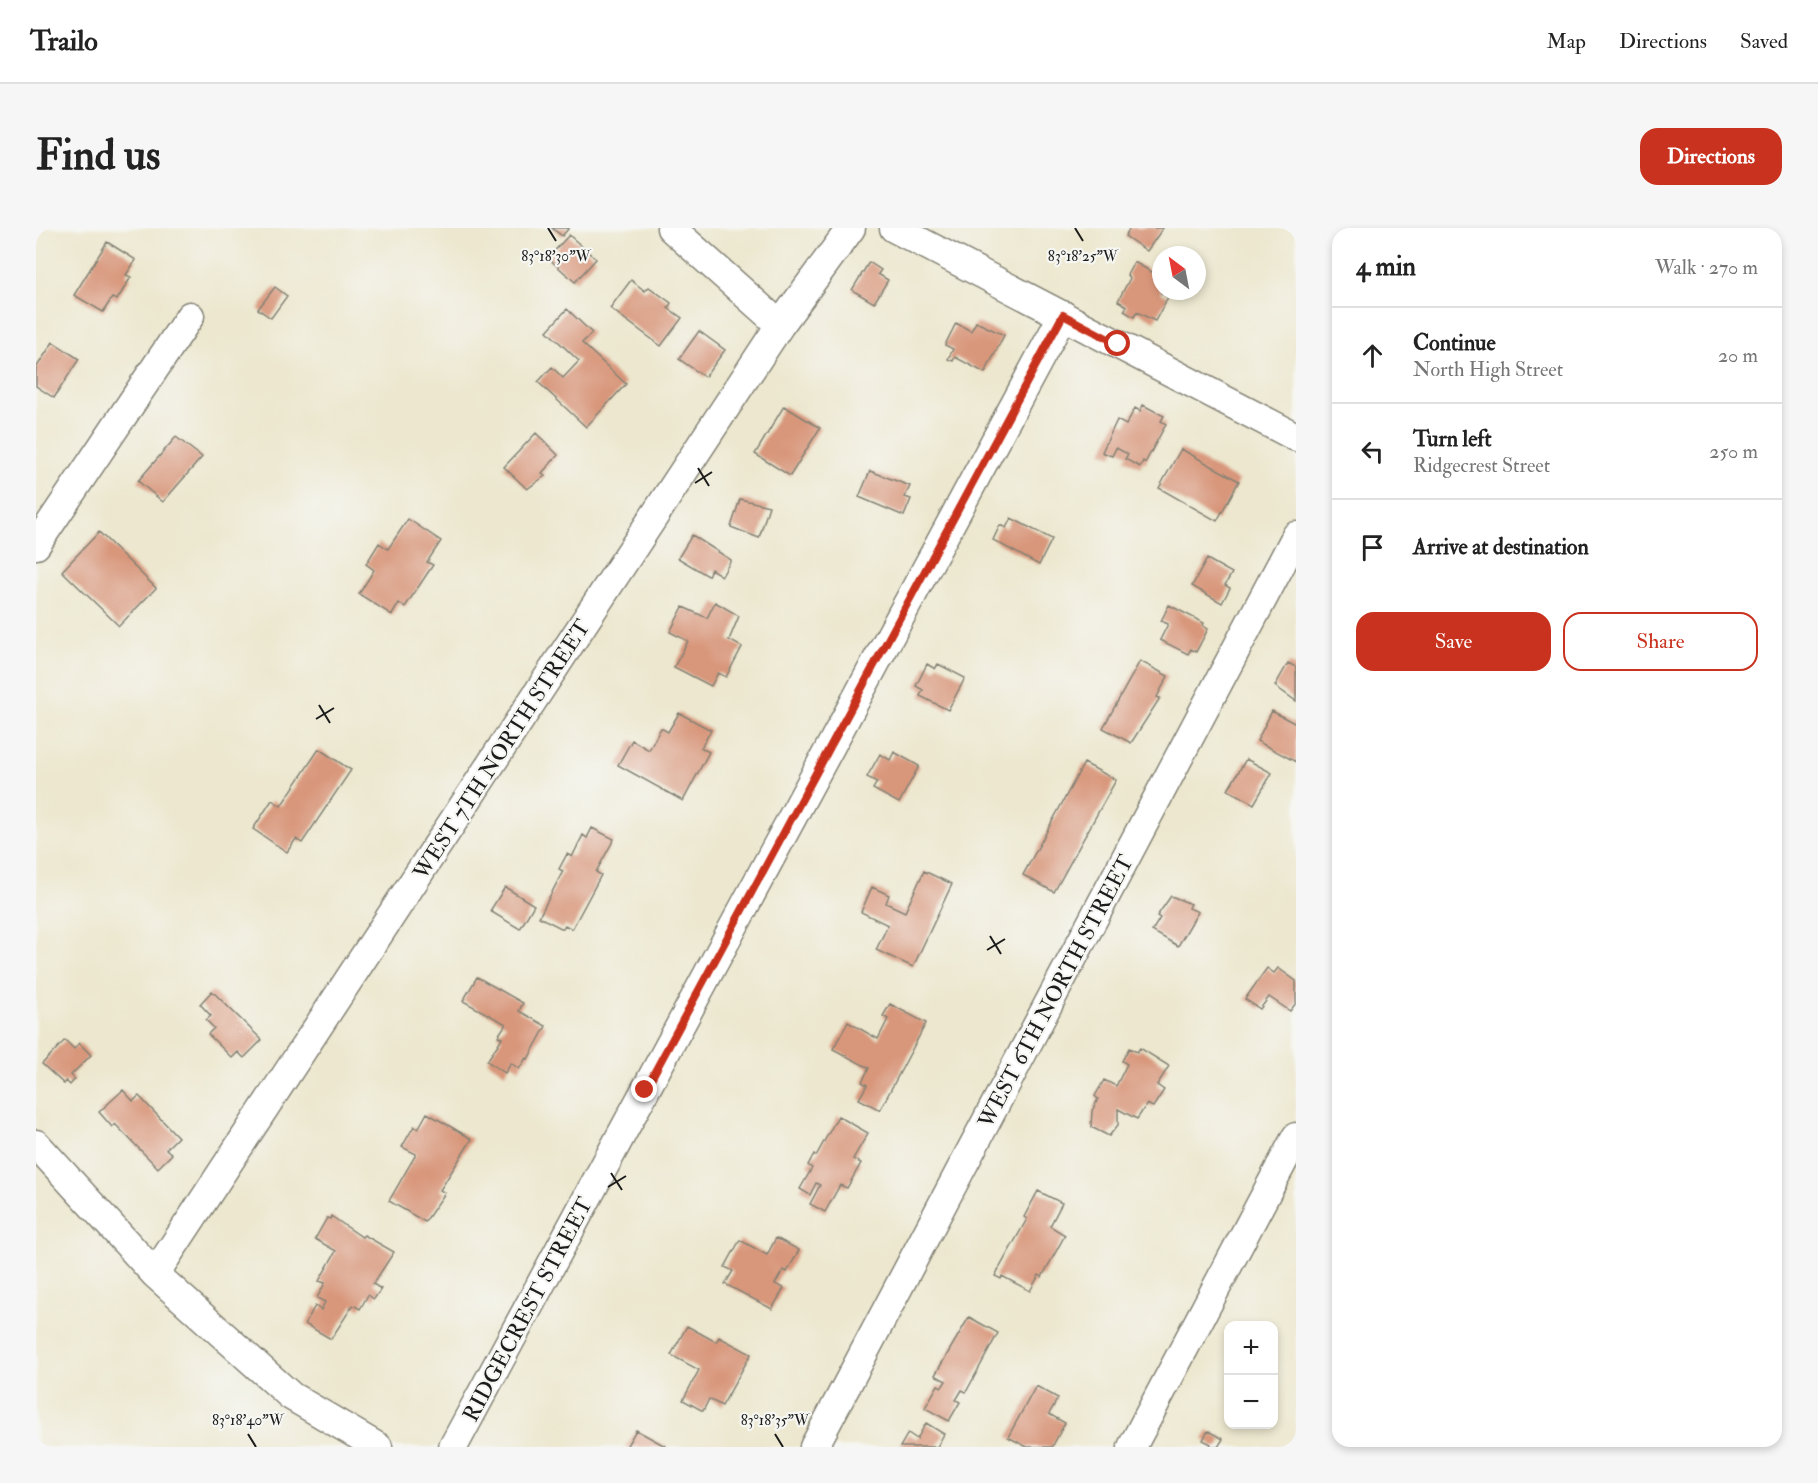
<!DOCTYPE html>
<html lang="en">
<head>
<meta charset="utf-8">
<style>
	:root { --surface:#fff; --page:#f6f6f6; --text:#222; --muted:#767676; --line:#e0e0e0; --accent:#c8321e }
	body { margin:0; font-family:"IM FELL Double Pica",serif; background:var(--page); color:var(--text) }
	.controls { position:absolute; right:18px; bottom:18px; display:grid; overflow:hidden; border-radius:12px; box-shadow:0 3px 9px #0003 }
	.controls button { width:54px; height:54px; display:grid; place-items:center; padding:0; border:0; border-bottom:2px solid var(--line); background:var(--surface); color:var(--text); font:30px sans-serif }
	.compass { position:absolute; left:1116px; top:18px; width:54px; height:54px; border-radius:50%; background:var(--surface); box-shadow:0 3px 9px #0003; rotate:328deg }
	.stop { position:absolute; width:18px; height:18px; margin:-14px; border:4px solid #c8321e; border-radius:50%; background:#fff }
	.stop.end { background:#c8321e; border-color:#fff; box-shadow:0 2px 6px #0008 }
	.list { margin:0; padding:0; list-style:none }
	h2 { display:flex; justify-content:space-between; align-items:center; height:78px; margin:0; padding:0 24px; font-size:26px }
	h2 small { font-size:20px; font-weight:400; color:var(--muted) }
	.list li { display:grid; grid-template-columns:39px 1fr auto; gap:18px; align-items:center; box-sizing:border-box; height:96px; padding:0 24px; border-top:2px solid var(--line) }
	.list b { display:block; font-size:22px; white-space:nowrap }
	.list p { margin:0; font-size:20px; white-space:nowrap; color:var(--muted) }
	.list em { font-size:20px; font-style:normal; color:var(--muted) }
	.actions { display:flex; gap:12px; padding:18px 24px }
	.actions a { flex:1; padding:14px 0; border:2px solid var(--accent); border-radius:18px; text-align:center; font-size:21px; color:var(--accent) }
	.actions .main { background:var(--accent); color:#fff }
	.icon { flex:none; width:33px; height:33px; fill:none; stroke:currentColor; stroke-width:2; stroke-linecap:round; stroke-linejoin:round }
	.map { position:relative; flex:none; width:1260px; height:1219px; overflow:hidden; border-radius:18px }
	header { display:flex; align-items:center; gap:36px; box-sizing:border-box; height:84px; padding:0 30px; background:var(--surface); border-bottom:2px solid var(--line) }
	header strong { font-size:28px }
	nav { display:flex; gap:33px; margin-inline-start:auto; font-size:21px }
	.intro { display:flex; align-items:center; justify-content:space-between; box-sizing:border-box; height:144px; padding:0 36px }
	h1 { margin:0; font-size:42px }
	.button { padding:15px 27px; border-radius:18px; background:var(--accent); color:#fff; font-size:21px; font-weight:700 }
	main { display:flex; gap:36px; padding:0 36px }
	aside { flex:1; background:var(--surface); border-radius:18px; box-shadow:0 3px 9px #0003 }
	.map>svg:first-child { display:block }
</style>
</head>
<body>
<header>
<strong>Trailo</strong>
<nav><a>Map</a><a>Directions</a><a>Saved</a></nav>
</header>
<div class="intro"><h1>Find us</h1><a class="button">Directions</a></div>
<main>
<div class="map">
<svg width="1260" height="1219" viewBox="0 0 1260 1219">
	<rect width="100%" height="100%" fill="#f6f6f2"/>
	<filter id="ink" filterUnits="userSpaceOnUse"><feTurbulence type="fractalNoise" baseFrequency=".0167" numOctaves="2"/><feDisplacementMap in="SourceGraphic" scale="12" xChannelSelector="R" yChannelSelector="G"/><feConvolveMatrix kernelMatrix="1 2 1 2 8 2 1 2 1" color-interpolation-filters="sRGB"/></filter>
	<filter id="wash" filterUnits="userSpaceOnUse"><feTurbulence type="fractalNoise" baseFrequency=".008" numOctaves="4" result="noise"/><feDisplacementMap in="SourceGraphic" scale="24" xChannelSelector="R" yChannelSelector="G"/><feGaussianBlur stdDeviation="1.35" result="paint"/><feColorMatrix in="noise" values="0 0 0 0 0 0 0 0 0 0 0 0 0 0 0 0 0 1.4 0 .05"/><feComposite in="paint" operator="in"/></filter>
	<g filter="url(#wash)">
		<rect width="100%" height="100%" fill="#ece7ce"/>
		<g id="blocks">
			<path fill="#d8967a" d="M516 0H533L526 8Z
				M1094 0H1127L1111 23 1089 8Z
				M533 7 560 31 539 54 512 30Z
				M71 14 100 32 90 47 95 49 81 72 76 70 67 84 38 67Z
				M833 34 845 42 842 46 852 52 838 75 816 62Z
				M1098 34 1125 49V65L1132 69 1119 93 1101 84 1098 89 1088 83 1091 78 1082 73 1094 50 1091 47Z
				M595 52 609 63 613 59 635 75 632 80 646 90 625 118 574 80Z
				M239 59 251 68 235 90 222 81Z
				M531 81 556 105 546 115 590 156 550 199 502 154 516 139 527 150 543 133 511 103Z
				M940 94 968 107 949 145 919 129 917 133 912 131 917 121 909 117 920 95 935 103Z
				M663 103 689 122 669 149 643 131Z
				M17 114 43 131 18 170 0 158V140Z
				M1107 177 1128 188 1125 193 1130 196 1109 235 1107 233 1104 239 1089 231 1092 226 1080 220 1076 228 1066 224 1081 192 1090 197 1099 180 1104 183Z
				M748 178 784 200 754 248 719 226Z
				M500 205 522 227 506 245 509 248 491 261 468 239Z
				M140 209 166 229 127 274 102 253Z
				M1145 221 1203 253 1181 293 1123 260Z
				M834 243 874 258 869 269 875 271 868 288 823 269Z
				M704 271 733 278 723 310 695 299Z
				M975 290 1016 311 1003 337 957 312 964 297 970 300Z
				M372 291 405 313 391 334 397 337 369 379 363 375 356 387 323 366 338 342 330 336 343 315 352 321Z
				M63 304 120 360 83 398 26 343Z
				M656 307 695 332 686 348 675 341 672 348 642 330Z
				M1171 331 1196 345 1189 357 1194 360 1186 375 1156 358Z
				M679 374 703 388 693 412 706 419 690 449 682 445 675 458 638 439 652 413 634 404 647 379 671 390Z
				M1133 377 1168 395 1167 398 1172 401 1160 424 1155 421 1152 426 1124 412 1132 396 1125 393Z
				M1104 433 1132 448 1121 469 1124 470 1095 515 1067 500Z
				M1252 435 1260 439V473L1239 458Z
				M891 436 899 441 902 436 929 450 912 482 884 468 887 462 880 458Z
				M1236 483 1260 496V534L1221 513Z
				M643 485 675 502 665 520 673 524 647 573 582 537 596 512 613 522 625 500 632 504Z
				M283 521 315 542 266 615 260 611 251 624 217 601 236 572 245 578Z
				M858 524 883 538 863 575 837 561 841 554 831 549 844 526 854 532Z
				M1210 531 1236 545 1218 576 1192 562Z
				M1048 535 1080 552 1018 664 987 647Z
				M556 600 578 611 560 644 565 647 536 701 529 697 527 701 503 689 527 643 523 641 531 626 536 629 547 607 551 610Z
				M888 643 916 656 877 739 840 722 852 697 825 684 836 659 853 667 850 675 869 684Z
				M469 659 498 677 484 701 454 683Z
				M1135 668 1155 676 1153 680 1162 684 1142 718 1116 703 1124 690 1121 688Z
				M1231 740 1238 745 1242 740 1260 753V775L1254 783 1233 769 1224 781 1209 771Z
				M441 749 487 775 483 783 510 798 492 831 490 830 483 841 475 835 469 845 451 833 466 810 462 808 470 796 427 773Z
				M176 763 226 812 208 830 202 824 196 830 172 806 178 800 170 792 175 788 164 776Z
				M854 776 890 795 844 882 823 871 831 857 826 854 833 840 797 821 812 794 842 811 852 791 847 788Z
				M29 812 38 821 43 815 55 827 35 847 39 851 34 857 30 853 28 856 6 836Z
				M1093 820 1101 824 1104 820 1133 838 1121 857 1128 862 1117 879 1111 876 1101 891 1082 881V897L1073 908 1055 899 1056 883 1062 871 1059 868 1068 852 1080 858 1091 836 1086 833Z
				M87 862 97 873 103 868 142 909 130 921 136 926 122 940 79 896 76 899 63 884Z
				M391 885 436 911 404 962 409 965 389 994 353 973 380 926 366 919 378 898 382 901Z
				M802 888 832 905 817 931 825 935 811 960 804 957 789 984 774 976 784 957 780 955 774 967 764 961 776 940 772 937 778 926 780 928Z
				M1002 963 1026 975 1014 998 1029 1007 1006 1049 1003 1047 994 1063 966 1048 965 1051 959 1048 991 991 988 989Z
				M295 988 326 1009 328 1007 358 1024 337 1056 345 1061 338 1071 332 1067 324 1081 317 1077 295 1111 269 1096 279 1078 285 1082 289 1074 281 1070 289 1055 283 1053 300 1023 279 1011 291 990 294 991Z
				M740 1010 763 1022 751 1044 747 1042 739 1056 748 1060 736 1081 689 1056 697 1043 689 1039 704 1012 731 1027Z
				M933 1089 962 1105 930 1164 926 1162 920 1172 924 1174 913 1193 889 1180 902 1157 906 1159 910 1153 899 1147Z
				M651 1098 680 1114 683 1109 715 1126 686 1178 673 1171 667 1183 647 1172 663 1142 635 1127Z
				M1000 1158 1022 1170 1013 1186 1029 1195 1016 1219H991L972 1209Z
				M890 1195 908 1206 901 1219H864L872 1205 881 1211Z
				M600 1202 631 1219H590Z
				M1172 1203 1187 1211 1182 1219H1174L1175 1216 1167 1212Z"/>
		</g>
	</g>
	<g filter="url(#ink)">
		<use href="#blocks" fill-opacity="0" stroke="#848275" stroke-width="1.5"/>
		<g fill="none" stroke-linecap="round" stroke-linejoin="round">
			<defs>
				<path id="minor" d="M635 0 744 97
					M858 0 1260 209
					M0 317 154 88
					M0 916 119 1046 255 1168 342 1219
					M119 1046 744 97 815 0
					M417 1219 1027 87
					M778 1219 1260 308
					M1096 1219 1260 909"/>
			</defs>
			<use href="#minor" stroke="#848275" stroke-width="31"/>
			<use href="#minor" stroke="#fff" stroke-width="28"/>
		</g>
	</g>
	<g fill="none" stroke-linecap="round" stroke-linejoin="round" filter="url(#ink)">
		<path stroke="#c8321e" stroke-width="8" d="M609 862 1027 87 1082 116"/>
	</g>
	<path fill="none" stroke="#1c1c1c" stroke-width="2" d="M512 0 520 13M1039 0 1047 13M662 240 673 258M659 255 676 244M283 477 294 495M280 491 298 480M954 708 965 726M951 722 969 711M575 945 586 962M572 959 590 948M212 1206 220 1219M739 1206 747 1219"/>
	<g text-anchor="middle" stroke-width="4.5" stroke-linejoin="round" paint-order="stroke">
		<g font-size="22" fill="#1c1c1c" stroke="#f6f6f2">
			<text transform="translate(465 521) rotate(-57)" y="8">WEST 7TH NORTH STREET</text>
			<text transform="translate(1019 763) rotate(-62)" y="8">WEST 6TH NORTH STREET</text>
			<text transform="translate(491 1081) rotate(-62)" y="8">RIDGECREST STREET</text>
		</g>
	</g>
	<g font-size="15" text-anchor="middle" fill="#1c1c1c" stroke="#f6f6f2" stroke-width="4.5" stroke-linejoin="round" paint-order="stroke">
		<text x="520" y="33">83°18'30"W</text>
		<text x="1047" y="33">83°18'25"W</text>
		<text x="212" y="1197">83°18'40"W</text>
		<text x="739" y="1197">83°18'35"W</text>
	</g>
</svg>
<div class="controls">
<button>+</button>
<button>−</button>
</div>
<svg class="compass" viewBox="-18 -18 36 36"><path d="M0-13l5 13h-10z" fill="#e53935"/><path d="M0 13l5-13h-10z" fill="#767676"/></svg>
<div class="stop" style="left:1082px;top:116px"></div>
<div class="stop end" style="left:609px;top:862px"></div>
</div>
<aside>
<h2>4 min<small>Walk · 270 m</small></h2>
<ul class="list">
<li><svg class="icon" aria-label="ahead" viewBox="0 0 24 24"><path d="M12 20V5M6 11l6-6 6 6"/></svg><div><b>Continue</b><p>North High Street</p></div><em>20 m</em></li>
<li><svg class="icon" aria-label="left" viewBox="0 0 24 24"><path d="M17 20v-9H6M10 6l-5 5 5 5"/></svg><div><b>Turn left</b><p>Ridgecrest Street</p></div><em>250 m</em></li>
<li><svg class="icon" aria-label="arrive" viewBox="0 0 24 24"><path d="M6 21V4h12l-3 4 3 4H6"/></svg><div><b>Arrive at destination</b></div></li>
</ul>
<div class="actions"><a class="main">Save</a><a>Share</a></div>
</aside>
</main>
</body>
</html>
